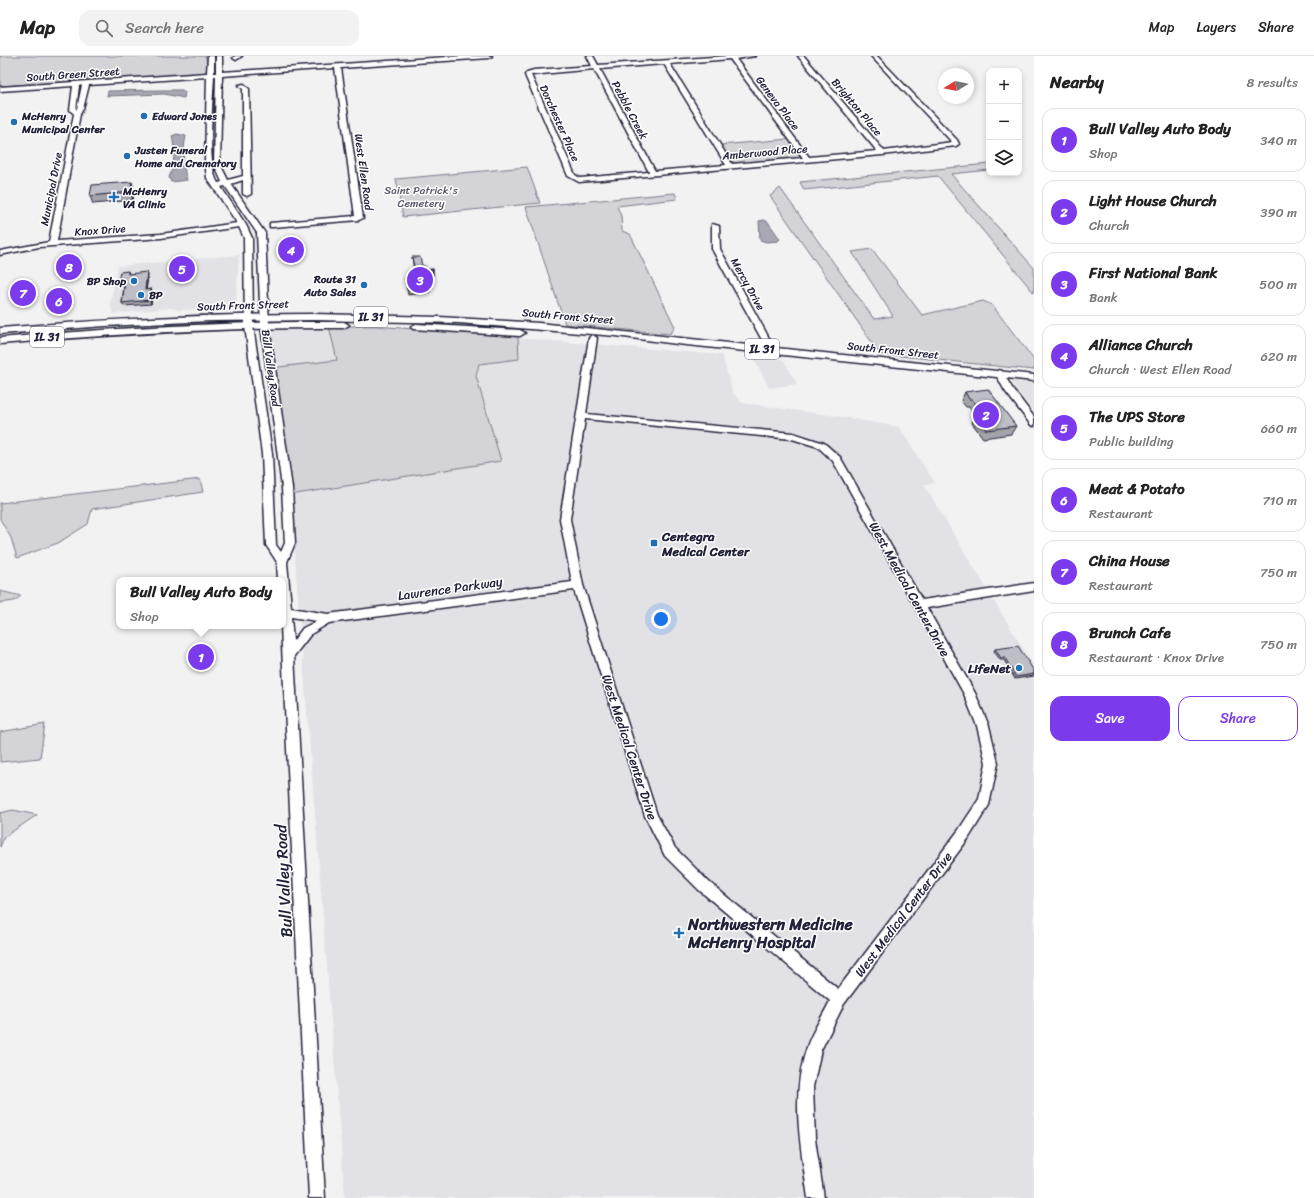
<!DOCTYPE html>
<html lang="en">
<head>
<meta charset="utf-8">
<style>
	:root { --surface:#fff; --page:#f2f2f2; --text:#222; --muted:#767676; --line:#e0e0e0; --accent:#7c3aed }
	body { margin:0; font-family:Sriracha,sans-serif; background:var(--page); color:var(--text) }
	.controls { position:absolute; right:12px; top:12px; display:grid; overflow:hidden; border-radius:8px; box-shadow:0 2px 6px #0003 }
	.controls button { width:36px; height:36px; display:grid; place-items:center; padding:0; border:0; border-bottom:1px solid var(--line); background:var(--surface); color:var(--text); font:20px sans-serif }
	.compass { position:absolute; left:938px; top:12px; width:36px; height:36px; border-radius:50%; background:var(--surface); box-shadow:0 2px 6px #0003; rotate:260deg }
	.you { position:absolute; left:661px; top:563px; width:14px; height:14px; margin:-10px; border:3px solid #fff; border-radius:50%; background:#1a73e8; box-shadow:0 0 0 6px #1a73e833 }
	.badge { display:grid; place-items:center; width:26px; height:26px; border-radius:50%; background:var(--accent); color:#fff; font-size:13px; font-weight:700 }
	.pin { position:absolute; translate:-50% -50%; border:2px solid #fff; box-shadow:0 1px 4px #0006 }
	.popup { position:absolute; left:116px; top:521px; width:170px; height:52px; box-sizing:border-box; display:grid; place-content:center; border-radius:8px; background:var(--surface); filter:drop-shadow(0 1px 3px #0005); font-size:13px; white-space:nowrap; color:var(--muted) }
	.popup b { font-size:15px; color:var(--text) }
	.popup::after { content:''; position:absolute; left:50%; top:100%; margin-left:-8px; border:8px solid transparent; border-top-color:var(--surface) }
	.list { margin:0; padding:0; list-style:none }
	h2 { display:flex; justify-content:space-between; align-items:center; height:52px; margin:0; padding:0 16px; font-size:17px }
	h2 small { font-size:13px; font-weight:400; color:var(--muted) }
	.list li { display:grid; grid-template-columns:26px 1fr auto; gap:12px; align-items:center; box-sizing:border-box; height:64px; margin:0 8px 8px; padding:0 8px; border:1px solid var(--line); border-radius:12px }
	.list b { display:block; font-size:15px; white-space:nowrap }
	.list p { margin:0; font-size:13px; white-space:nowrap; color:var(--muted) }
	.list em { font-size:13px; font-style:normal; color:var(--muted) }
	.actions { display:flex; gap:8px; padding:12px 16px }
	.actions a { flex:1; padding:9px 0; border:1px solid var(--accent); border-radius:12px; text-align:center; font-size:14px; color:var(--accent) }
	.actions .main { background:var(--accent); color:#fff }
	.icon { flex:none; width:22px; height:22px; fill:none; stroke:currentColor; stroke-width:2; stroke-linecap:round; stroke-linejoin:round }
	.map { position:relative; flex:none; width:1034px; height:1142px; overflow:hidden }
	header { display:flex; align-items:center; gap:24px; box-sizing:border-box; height:56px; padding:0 20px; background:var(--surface); border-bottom:1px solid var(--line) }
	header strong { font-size:19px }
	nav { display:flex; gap:22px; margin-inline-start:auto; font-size:14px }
	.search { width:280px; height:36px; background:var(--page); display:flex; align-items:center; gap:10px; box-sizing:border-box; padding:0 14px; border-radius:12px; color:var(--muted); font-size:15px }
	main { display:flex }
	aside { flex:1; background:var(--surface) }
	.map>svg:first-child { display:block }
</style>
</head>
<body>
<header>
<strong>Map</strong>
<div class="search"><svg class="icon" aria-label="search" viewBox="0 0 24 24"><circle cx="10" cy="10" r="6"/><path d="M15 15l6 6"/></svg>Search here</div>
<nav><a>Map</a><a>Layers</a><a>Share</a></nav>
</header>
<main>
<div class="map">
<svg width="1034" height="1142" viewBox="0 0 1034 1142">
	<rect width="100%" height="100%" fill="#f2f2f3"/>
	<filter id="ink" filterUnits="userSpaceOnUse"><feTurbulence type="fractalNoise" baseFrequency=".025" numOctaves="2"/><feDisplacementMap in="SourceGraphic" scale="8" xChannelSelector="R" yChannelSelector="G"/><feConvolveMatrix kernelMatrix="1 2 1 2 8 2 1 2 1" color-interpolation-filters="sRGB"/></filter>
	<g filter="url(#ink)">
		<path fill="#e2e2e6" d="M239 199 236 248 230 247 228 252 180 254 170 252 113 258 110 248 118 210Z
			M268 270H375L722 299 733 337 742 347 843 361 899 371 935 427 924 429 1034 611V1142H345L290 439Z
			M752 299 783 303 797 328 769 332Z
			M1009 323 1034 326V356Z"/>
		<path fill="#d3d3d8" stroke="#7a7a8a" d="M0 0H206L207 14 203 17 0 30Z
			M789 83 800 99 798 103 738 108 731 105 720 89Z
			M989 108V114L951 118 1034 212V237L938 120 804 134 800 126Z
			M527 111 540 147 403 161 396 123Z
			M780 132 874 263 893 260 852 196 872 193 922 259 983 245 992 249 1034 304V314L880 298 770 140Z
			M675 137 677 143 617 150 621 160 622 175 630 178 675 271 670 278 565 268 526 151Z
			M329 270H375L518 281 519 303 479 308 476 320 501 405 290 439 271 312 337 304Z
			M200 423 203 436 92 453 88 468 58 487 17 502 11 482 0 463V447Z
			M0 535 21 540 14 545 0 547Z
			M45 668 40 702 0 706V676Z
			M13 754 37 759 4 781 0 791V757Z"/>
		<path fill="#a8a8b2" stroke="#727282" d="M160 34H182L185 36 184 42 164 38 107 40 108 35Z
			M177 78 186 80C183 96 182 109 187 124L171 126 169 121C175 110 175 92 172 80Z
			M764 164 768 166 780 183 778 185 766 186 760 184 759 165Z"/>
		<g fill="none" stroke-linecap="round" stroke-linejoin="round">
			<defs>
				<path id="minor" d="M208 0H214V17H216V0H222V16L462 0H492L489 2 341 12 363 162 359 164 273 171H270V167L355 160 335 12 222 20 220 108 228 124 243 120V33L239 29 244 28 249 33 251 138 247 140 243 138V124L231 128 265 177 269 270 292 432 295 487 287 506 291 552 328 558 572 526 560 463 589 282 593 279 597 282 586 358 793 377 824 387 840 401 922 544 1034 527V535L927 552 975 637 989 670 998 707 989 749 968 783 844 948 821 994 813 1031 815 1083 824 1142H808C801 1092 790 1040 807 991 812 975 823 960 830 945L699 834 665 800 645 760 574 534 329 567 311 578 294 600 325 1142H309L281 570H283V524H278L277 506 266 489 262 398 245 270 244 182 239 171 232 172 161 182 39 191 0 199V195L49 186 74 58 70 54 73 30 0 35V31L207 17ZM214 20H216L214 108 222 126 218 127C206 109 213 45 214 20ZM207 21 205 105 207 122 237 167 161 178 57 185 80 58 83 53 89 29ZM82 29 77 53 76 54 79 30ZM225 130 257 177 261 270 282 432 285 487 281 496 276 489 272 398 253 270 252 182 246 169 221 131ZM585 363 792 383 818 391 833 405 964 638 977 670 986 707 979 743 958 775 838 933 709 826 675 792 657 759 583 529 570 463ZM291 561 317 565 303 572 293 585Z
					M235 0H242L236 4 233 2Z
					M587 0H593L598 9 728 0H756L736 3 809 101 877 95 798 0H804L884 95 952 86 871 0H877L957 84 959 88 956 90 882 99 579 126 568 120 525 19 527 16 534 14 592 10ZM730 3 803 102 732 108 670 8ZM664 8 726 109 655 115 600 13ZM594 13 649 116 580 122 575 119 531 19Z
					M712 168 719 170 720 193 775 293 774 295H768L767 293 712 193Z
					M999 314 1002 315 1012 332 1034 361V370L1031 369 1005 335 995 317Z"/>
				<path id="major" d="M314 258 439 261 539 267 1034 319V325L677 288 616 280 459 267 314 264 210 265 105 270 0 278V272C105 263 209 258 314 258Z
					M301 266H344L349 269 344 272C229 271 115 278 0 288V282C100 273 200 267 301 266Z
					M416 268 520 274 525 277 520 280 413 273 411 271Z"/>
			</defs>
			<use href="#minor" stroke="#22223b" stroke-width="3"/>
			<use href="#major" stroke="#22223b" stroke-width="3"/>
			<use href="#minor" fill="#fff" fill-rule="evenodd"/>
			<use href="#major" fill="#fff" fill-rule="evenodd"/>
		</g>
		<path fill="#a3a3aa" stroke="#22223b" d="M134 134 133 144 93 148 90 140Z
			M412 201 422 210 426 214 433 213V219L429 228 430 236 408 239 405 222 409 221 414 215Z
			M128 215 129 218 148 219 146 234 151 233 152 237 151 248 124 250 122 247 124 229 120 230 118 226Z
			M965 336 1016 370 1011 378 983 382 972 367 975 360 969 351H966L961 345Z
			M995 593 1034 615V620L1015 623 1004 604H1000L994 595Z"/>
		<path fill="#85858b" stroke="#22223b" d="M132 126 134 134 133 144 130 136Z
			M433 213V219L428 230V224Z
			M147 216 148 219 146 237 145 234Z
			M151 233 152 237 151 248 150 244Z"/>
		<path fill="#bebec6" stroke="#22223b" d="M132 126 130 136 90 140 92 129Z
			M412 201H420L422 210H425L426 214 433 213 428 224 429 230 407 233 405 222 409 221 408 216 415 215Z
			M128 215V218L147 216 145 234 151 233 150 244 122 247 125 226H118L120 216Z
			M988 333 1016 370 986 374 975 359 983 358 972 343H969L965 336Z
			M1018 590 1034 615V618L1016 621 1005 602H1001L995 593Z"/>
	</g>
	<g fill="#1f6fb2" stroke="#fff" stroke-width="1.5">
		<circle cx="144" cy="60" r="4"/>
		<circle cx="14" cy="66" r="4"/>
		<circle cx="127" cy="100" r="4"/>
		<path d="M112 135h4v4h4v4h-4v4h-4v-4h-4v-4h4z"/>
		<circle cx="134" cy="225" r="4"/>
		<circle cx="364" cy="229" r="4"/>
		<circle cx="141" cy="239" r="4"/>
		<rect x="650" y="483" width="8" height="8" rx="2"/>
		<circle cx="1019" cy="612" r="4"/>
		<path d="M677 871h4v4h4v4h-4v4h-4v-4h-4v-4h4z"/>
	</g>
	<g text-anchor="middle" stroke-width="3" stroke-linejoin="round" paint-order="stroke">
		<g font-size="11" fill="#22223b" stroke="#fff">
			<text transform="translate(73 18) rotate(-4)" y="4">South Green Street</text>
			<text transform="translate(778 47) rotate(53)" y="4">Geneva Place</text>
			<text transform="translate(857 51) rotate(50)" y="4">Brighton Place</text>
			<text transform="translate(630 54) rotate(62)" y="4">Pebble Creek</text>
			<text transform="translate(560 67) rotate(66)" y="4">Dorchester Place</text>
			<text transform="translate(765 96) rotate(-5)" y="4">Amberwood Place</text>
			<text transform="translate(364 116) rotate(82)" y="4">West Ellen Road</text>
			<text transform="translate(51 133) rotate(-79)" y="4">Municipal Drive</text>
			<text transform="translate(100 174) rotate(-4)" y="4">Knox Drive</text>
			<text transform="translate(748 228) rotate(61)" y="4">Mercy Drive</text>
			<text transform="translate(243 249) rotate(-2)" y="4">South Front Street</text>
			<text transform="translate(568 260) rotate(5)" y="4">South Front Street</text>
			<text transform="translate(893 294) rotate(6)" y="4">South Front Street</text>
			<text transform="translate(271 312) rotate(82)" y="4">Bull Valley Road</text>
		</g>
		<g font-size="11" font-weight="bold" fill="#22223b" stroke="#fff" text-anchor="start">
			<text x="22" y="64">McHenry<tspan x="22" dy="13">Municipal Center</tspan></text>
			<text x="152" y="64">Edward Jones</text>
			<text x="135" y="98">Justen Funeral<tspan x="135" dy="13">Home and Crematory</tspan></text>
			<text x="123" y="139">McHenry<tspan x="123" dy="13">VA Clinic</tspan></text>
			<text x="356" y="227" text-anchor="end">Route 31<tspan x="356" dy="13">Auto Sales</tspan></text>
			<text x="126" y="229" text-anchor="end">BP Shop</text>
			<text x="149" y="243">BP</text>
		</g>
		<g font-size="11" fill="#57576a" stroke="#fff">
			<text x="421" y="138">Saint Patrick's<tspan x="421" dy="13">Cemetery</tspan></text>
		</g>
		<g fill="#fff" stroke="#646476" stroke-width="1">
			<rect x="354" y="251" width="34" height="20" rx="3"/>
			<rect x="30" y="271" width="34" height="20" rx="3"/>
			<rect x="745" y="283" width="34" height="20" rx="3"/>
		</g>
		<g font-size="12" font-weight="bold" fill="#22223b">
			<text x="371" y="265">IL 31</text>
			<text x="47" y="285">IL 31</text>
			<text x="762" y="297">IL 31</text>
		</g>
		<g font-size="13" font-weight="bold" fill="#22223b" stroke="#fff" text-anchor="start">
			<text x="662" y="485">Centegra<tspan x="662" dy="15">Medical Center</tspan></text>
			<text x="1011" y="617" text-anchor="end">LifeNet</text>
		</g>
		<g font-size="13" fill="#22223b" stroke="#fff">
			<text transform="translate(450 532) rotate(-8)" y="5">Lawrence Parkway</text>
			<text transform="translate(910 533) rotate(61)" y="5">West Medical Center Drive</text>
			<text transform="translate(630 691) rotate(72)" y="5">West Medical Center Drive</text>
			<text transform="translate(903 858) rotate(-53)" y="5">West Medical Center Drive</text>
		</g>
		<g font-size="16" fill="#22223b" stroke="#fff">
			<text transform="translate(283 825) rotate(-93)" y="6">Bull Valley Road</text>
		</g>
		<g font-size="16" font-weight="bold" fill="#22223b" stroke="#fff" text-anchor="start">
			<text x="688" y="874">Northwestern Medicine<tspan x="688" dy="18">McHenry Hospital</tspan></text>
		</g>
	</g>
</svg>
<div class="controls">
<button>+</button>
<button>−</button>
<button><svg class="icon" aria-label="layers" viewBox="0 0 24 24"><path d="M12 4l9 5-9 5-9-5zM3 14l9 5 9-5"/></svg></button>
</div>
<svg class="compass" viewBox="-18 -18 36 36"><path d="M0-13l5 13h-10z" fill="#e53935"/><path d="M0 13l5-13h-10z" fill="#767676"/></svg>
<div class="you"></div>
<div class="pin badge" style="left:201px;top:601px">1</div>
<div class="popup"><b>Bull Valley Auto Body</b>Shop</div>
<div class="pin badge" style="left:986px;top:359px">2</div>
<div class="pin badge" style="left:420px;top:224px">3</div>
<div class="pin badge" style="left:291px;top:194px">4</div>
<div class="pin badge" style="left:182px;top:213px">5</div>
<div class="pin badge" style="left:59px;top:245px">6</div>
<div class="pin badge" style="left:23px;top:237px">7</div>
<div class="pin badge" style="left:69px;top:211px">8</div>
</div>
<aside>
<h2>Nearby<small>8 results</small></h2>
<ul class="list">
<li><span class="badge">1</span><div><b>Bull Valley Auto Body</b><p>Shop</p></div><em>340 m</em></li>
<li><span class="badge">2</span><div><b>Light House Church</b><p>Church</p></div><em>390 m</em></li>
<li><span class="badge">3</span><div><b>First National Bank</b><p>Bank</p></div><em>500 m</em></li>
<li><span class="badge">4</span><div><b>Alliance Church</b><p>Church · West Ellen Road</p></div><em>620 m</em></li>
<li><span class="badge">5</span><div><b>The UPS Store</b><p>Public building</p></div><em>660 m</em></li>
<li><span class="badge">6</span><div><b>Meat &amp; Potato</b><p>Restaurant</p></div><em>710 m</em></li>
<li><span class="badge">7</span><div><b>China House</b><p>Restaurant</p></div><em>750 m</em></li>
<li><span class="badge">8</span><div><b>Brunch Cafe</b><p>Restaurant · Knox Drive</p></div><em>750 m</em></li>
</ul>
<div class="actions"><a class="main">Save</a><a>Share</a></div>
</aside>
</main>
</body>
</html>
